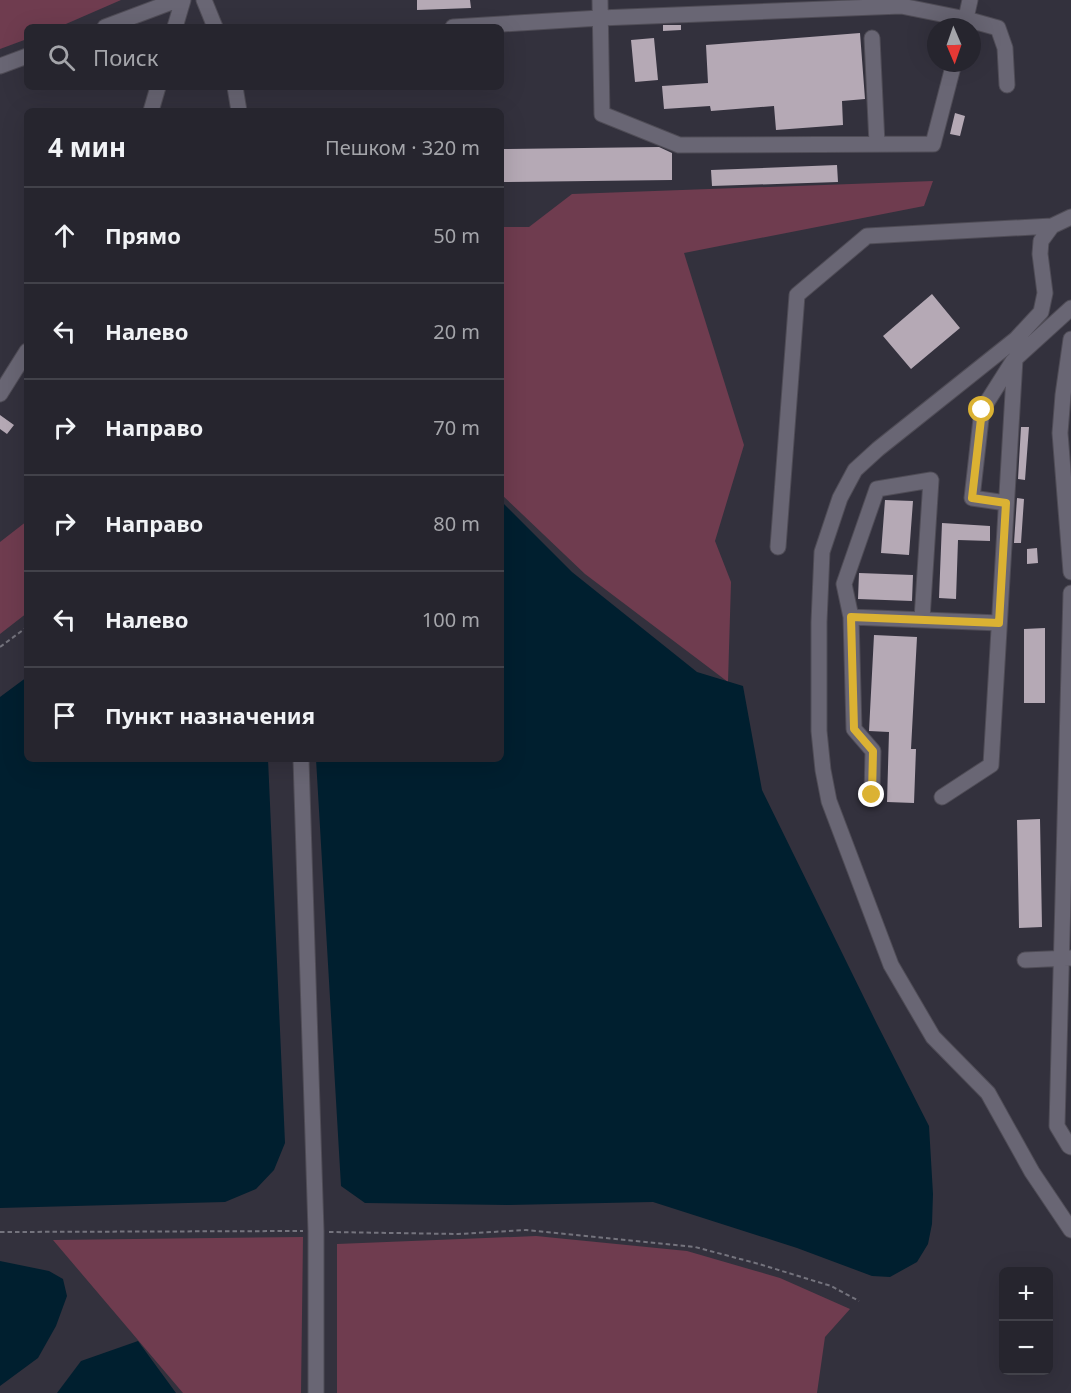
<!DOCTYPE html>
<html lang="ru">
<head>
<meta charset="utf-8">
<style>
	:root { --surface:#26252e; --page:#2e2d36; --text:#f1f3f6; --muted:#a4a5aa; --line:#42424a }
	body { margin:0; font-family:"Noto Sans",sans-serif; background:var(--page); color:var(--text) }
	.controls { position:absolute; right:18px; bottom:18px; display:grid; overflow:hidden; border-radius:9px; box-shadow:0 6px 24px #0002 }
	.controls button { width:54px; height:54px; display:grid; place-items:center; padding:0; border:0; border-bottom:2px solid var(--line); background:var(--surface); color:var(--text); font:30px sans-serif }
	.compass { position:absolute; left:927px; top:18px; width:54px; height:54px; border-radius:50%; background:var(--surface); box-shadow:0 6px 24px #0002; rotate:178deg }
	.stop { position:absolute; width:18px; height:18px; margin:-14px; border:4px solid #dbb233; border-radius:50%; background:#fff }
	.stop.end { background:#dbb233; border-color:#fff; box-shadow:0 2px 6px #0008 }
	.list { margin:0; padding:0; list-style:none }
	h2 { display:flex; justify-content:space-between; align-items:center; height:78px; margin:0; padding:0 24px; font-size:26px }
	h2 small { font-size:20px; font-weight:400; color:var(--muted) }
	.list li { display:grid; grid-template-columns:39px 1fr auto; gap:18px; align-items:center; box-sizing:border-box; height:96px; padding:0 24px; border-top:2px solid var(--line) }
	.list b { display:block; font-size:22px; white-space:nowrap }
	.list em { font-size:20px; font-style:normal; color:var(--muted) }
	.icon { flex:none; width:33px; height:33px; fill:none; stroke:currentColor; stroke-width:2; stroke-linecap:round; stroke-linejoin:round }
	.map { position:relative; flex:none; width:1071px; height:1393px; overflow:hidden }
	.search { position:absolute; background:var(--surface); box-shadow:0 6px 24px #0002; left:24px; top:24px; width:480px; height:66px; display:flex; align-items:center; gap:15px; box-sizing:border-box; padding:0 21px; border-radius:9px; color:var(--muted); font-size:22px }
	.panel { position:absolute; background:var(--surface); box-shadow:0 6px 24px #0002; left:24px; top:108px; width:480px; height:654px; border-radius:9px }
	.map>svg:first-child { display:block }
</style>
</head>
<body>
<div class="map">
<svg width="1071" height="1393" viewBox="0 0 1071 1393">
	<rect width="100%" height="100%" fill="#33313d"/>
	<path fill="#6f3c4f" d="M0 0H121L59 27H27V39L0 49Z
		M933 181 924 206 684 253 744 445 715 541 731 582 728 682 585 574 501 494V227H529L572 194Z
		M27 521V613L0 634V542Z
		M536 1236 687 1251 780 1278 850 1309 825 1337 817 1393H337V1244Z
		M303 1237 301 1393H183L53 1240Z"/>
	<path fill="#001f2f" d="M501 501 572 572 697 672 743 686 762 790 877 1024 929 1126 933 1194 932 1224 928 1244 917 1262 890 1277 872 1276 797 1248 653 1202 507 1205 365 1203 341 1186 316 759H501Z
		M27 677V759H268L285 1143 274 1170 256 1189 225 1202 0 1208V697Z
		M0 1261 49 1271 63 1279 67 1296 56 1326 38 1358 0 1386Z
		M138 1341 176 1393H57L81 1361Z"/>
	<path fill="#b5a9b5" d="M417 0H470L471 8 417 10Z
		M663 25H681V30L663 31Z
		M860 33 865 99 842 101 843 125 776 130 774 106 711 111 710 106 664 109 662 86 708 83 706 45Z
		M654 38 658 80 635 82 631 40Z
		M955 113 965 116 960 136 950 134Z
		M659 147 672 153V180L501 182V149Z
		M837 165 838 182 712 186 711 170Z
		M932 294 960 328 911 369 883 336Z
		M0 415 14 425 7 434 0 429Z
		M1021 427H1029L1025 480 1018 479Z
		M1017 498 1024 499 1021 543H1014Z
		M885 500 913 501 909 555 881 553Z
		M942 523 990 526V541L958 540 956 599 939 598Z
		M1037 548 1038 563 1027 564V549Z
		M859 573 913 575 912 601 858 599Z
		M1045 628V703H1024V629Z
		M874 635 917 637 911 749H916L914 803 887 802 889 732 869 731Z
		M1040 819 1042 927 1019 928 1017 820Z"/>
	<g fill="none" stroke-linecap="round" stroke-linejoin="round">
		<defs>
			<path id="minor" d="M204 0 215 27
				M600 0 602 114 679 145 933 144 954 63
				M105 27 177 0
				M175 27 183 0
				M453 27 600 18 901 6 966 19 998 28 1005 48 1007 85
				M964 27 970 0
				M872 38 877 144
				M0 66 27 56
				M235 87 239 111
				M151 111 158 87
				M1052 226 1041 241 1040 254 1045 293 1041 312 1016 339 878 449 855 470 840 498 822 552 819 622V731L823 770 829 801 891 965 933 1037 988 1093 1032 1172 1071 1230
				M1071 339 1063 395 1060 433 1071 572
				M0 394 27 351
				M1006 503 972 498 982 410 1013 361
				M778 547 797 295 867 236 1052 226 1071 217
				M1071 593 1057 1126 1069 1146 1071 1147
				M851 617 999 623
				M301 759 316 1231V1393
				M872 795 873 751 854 729 851 617 844 584 877 489 931 480 922 619
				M942 797 991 765 1015 359 1071 308
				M1025 960 1070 958"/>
		</defs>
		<use href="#minor" stroke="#4f4c56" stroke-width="17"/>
		<path stroke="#74737d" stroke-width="2" stroke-dasharray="4.5 3" stroke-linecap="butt" d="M0 647 27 627
			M0 1232 303 1231
			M329 1232 458 1234 526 1230 695 1247 759 1264 831 1286 859 1301"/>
		<use href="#minor" stroke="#696674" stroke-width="15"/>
	</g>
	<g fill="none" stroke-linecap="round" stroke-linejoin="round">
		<path stroke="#dbb233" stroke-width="8" d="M872 795 873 751 854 729 851 617 999 623 1006 503 972 498 982 410"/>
	</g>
</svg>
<div class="controls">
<button>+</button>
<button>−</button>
</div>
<svg class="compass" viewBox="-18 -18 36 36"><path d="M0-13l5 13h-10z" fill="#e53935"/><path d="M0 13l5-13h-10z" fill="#a4a5aa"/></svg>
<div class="stop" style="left:982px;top:410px"></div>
<div class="stop end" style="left:872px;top:795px"></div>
<div class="search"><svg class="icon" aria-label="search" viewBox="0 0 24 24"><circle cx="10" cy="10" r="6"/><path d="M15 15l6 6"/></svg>Поиск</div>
<section class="panel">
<h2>4 мин<small>Пешком · 320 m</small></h2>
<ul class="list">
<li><svg class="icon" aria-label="ahead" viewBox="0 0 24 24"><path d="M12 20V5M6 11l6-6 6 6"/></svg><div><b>Прямо</b></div><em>50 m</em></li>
<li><svg class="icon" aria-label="left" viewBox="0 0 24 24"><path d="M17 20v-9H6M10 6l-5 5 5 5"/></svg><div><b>Налево</b></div><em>20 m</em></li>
<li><svg class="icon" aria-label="right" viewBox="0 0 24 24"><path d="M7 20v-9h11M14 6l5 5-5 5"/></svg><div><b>Направо</b></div><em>70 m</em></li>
<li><svg class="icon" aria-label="right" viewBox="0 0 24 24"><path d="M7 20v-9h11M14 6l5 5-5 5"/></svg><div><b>Направо</b></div><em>80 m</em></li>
<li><svg class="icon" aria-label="left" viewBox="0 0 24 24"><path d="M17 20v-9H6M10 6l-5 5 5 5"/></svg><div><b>Налево</b></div><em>100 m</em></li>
<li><svg class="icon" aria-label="arrive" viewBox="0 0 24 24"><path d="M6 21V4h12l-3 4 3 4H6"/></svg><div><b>Пункт назначения</b></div></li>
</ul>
</section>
</div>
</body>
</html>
